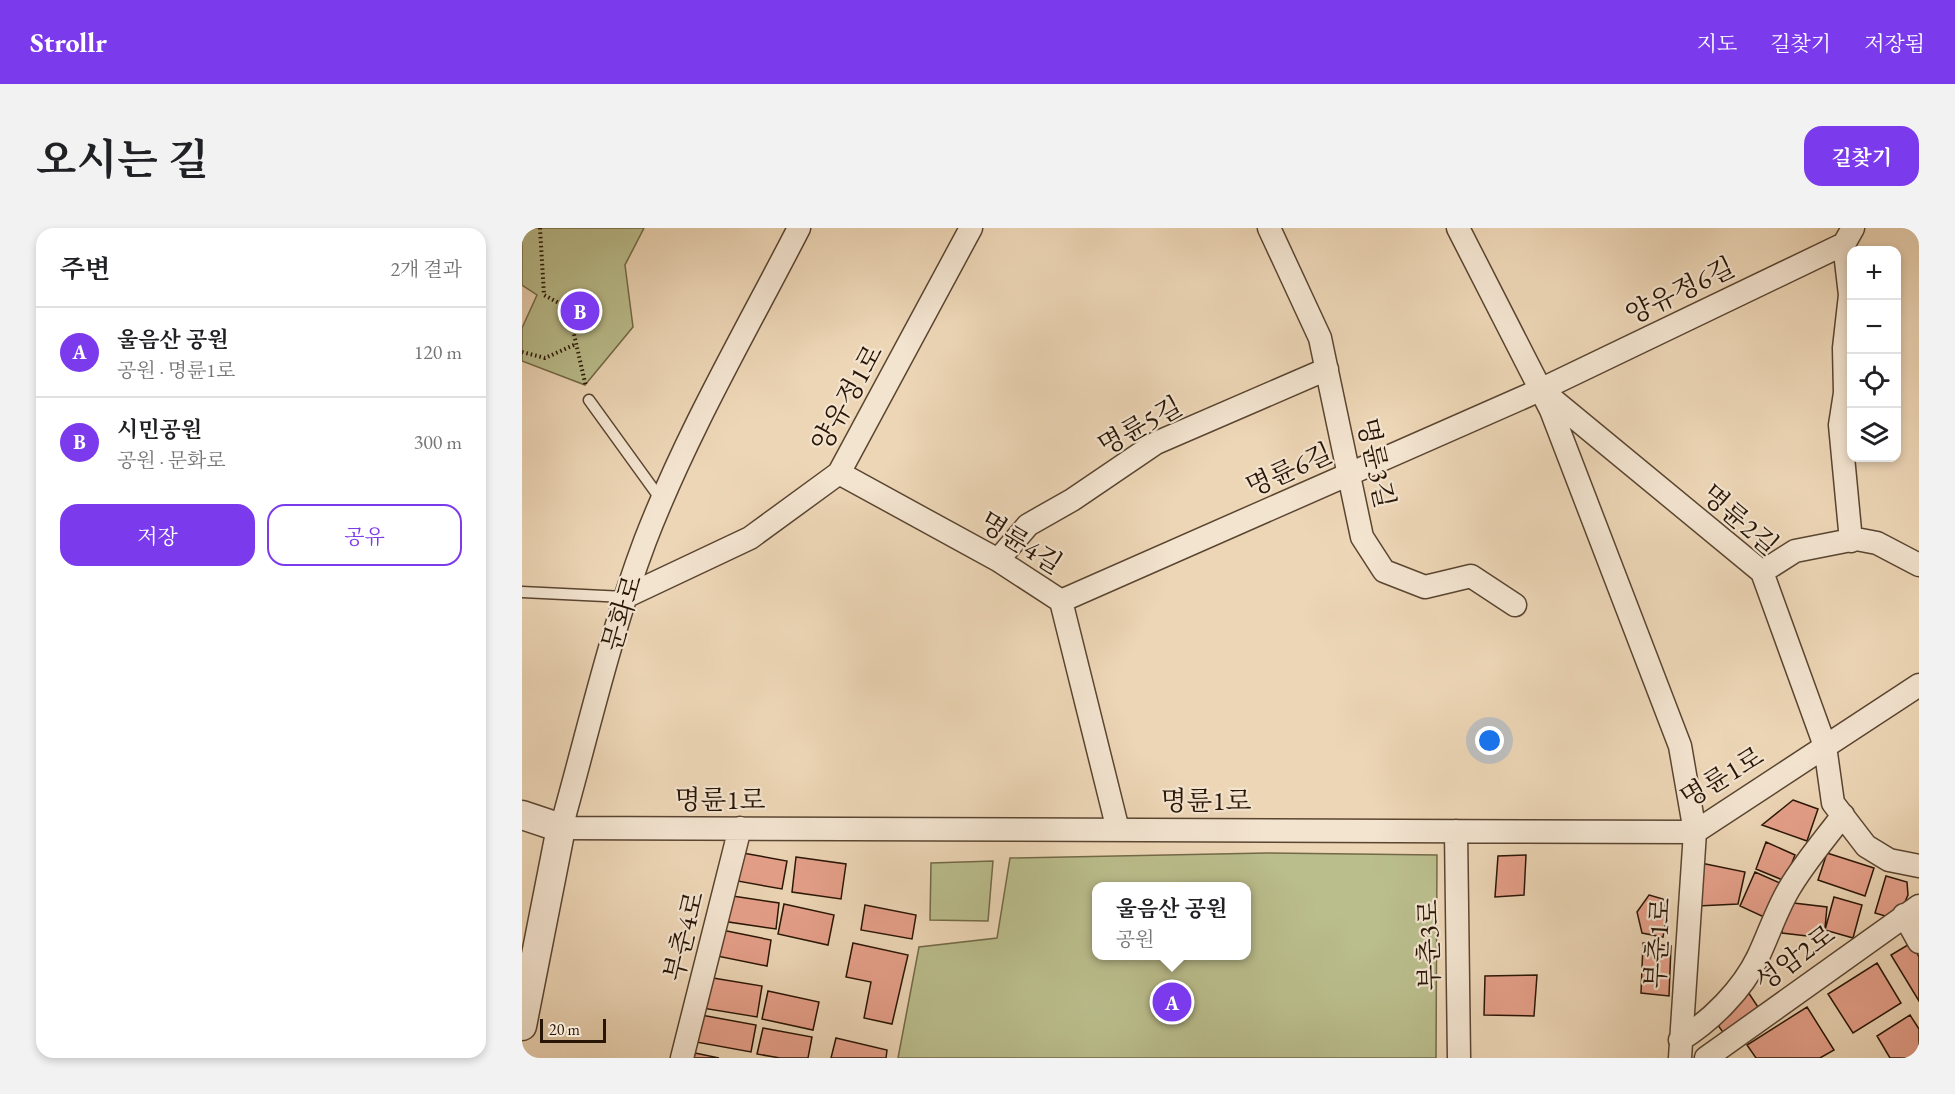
<!DOCTYPE html>
<html lang="ko">
<head>
<meta charset="utf-8">
<style>
	:root { --surface:#fff; --page:#f2f2f2; --text:#202124; --muted:#757577; --line:#e0e0e0; --accent:#7c3aed }
	body { margin:0; font-family:"EB Garamond","Noto Serif KR",serif; background:var(--page); color:var(--text) }
	.controls { position:absolute; right:18px; top:18px; display:grid; overflow:hidden; border-radius:12px; box-shadow:0 3px 9px #0003 }
	.controls button { width:54px; height:54px; display:grid; place-items:center; padding:0; border:0; border-bottom:2px solid var(--line); background:var(--surface); color:var(--text); font:30px sans-serif }
	.scale { position:absolute; left:18px; bottom:15px; width:66px; box-sizing:border-box; padding-left:6px; border:3px solid #291505; border-top:0; font-size:16px; line-height:21px; white-space:nowrap; color:#291505; -webkit-text-stroke:4px #f3e4d0; paint-order:stroke }
	.you { position:absolute; left:968px; top:513px; width:21px; height:21px; margin:-15px; border:4px solid #fff; border-radius:50%; background:#1a73e8; box-shadow:0 0 0 9px #1a73e833 }
	.badge { display:grid; place-items:center; width:39px; height:39px; border-radius:50%; background:var(--accent); color:#fff; font-size:20px; font-weight:700 }
	.pin { position:absolute; translate:-50% -50%; border:3px solid #fff; box-shadow:0 2px 6px #0006 }
	.popup { position:absolute; left:570px; top:654px; width:159px; height:78px; box-sizing:border-box; display:grid; place-content:center; border-radius:12px; background:var(--surface); filter:drop-shadow(0 2px 4px #0005); font-size:20px; white-space:nowrap; color:var(--muted) }
	.popup b { font-size:22px; color:var(--text) }
	.popup::after { content:''; position:absolute; left:50%; top:100%; margin-left:-12px; border:12px solid transparent; border-top-color:var(--surface) }
	.list { margin:0; padding:0; list-style:none }
	h2 { display:flex; justify-content:space-between; align-items:center; height:78px; margin:0; padding:0 24px; font-size:26px }
	h2 small { font-size:20px; font-weight:400; color:var(--muted) }
	.list li { display:grid; grid-template-columns:39px 1fr auto; gap:18px; align-items:center; box-sizing:border-box; height:90px; padding:0 24px; border-top:2px solid var(--line) }
	.list b { display:block; font-size:22px; white-space:nowrap }
	.list p { margin:0; font-size:20px; white-space:nowrap; color:var(--muted) }
	.list em { font-size:20px; font-style:normal; color:var(--muted) }
	.actions { display:flex; gap:12px; padding:18px 24px }
	.actions a { flex:1; padding:14px 0; border:2px solid var(--accent); border-radius:18px; text-align:center; font-size:21px; color:var(--accent) }
	.actions .main { background:var(--accent); color:#fff }
	.icon { flex:none; width:33px; height:33px; fill:none; stroke:currentColor; stroke-width:2; stroke-linecap:round; stroke-linejoin:round }
	.map { position:relative; flex:none; width:1397px; height:830px; overflow:hidden; border-radius:18px }
	header { display:flex; align-items:center; gap:36px; box-sizing:border-box; height:84px; padding:0 30px; background:var(--accent); color:#fff }
	header strong { font-size:28px }
	nav { display:flex; gap:33px; margin-inline-start:auto; font-size:21px }
	.intro { display:flex; align-items:center; justify-content:space-between; box-sizing:border-box; height:144px; padding:0 36px }
	h1 { margin:0; font-size:42px }
	.button { padding:15px 27px; border-radius:18px; background:var(--accent); color:#fff; font-size:21px; font-weight:700 }
	main { display:flex; gap:36px; padding:0 36px }
	aside { flex:1; background:var(--surface); border-radius:18px; box-shadow:0 3px 9px #0003 }
	.map>svg:first-child { display:block }
</style>
</head>
<body>
<header>
<strong>Strollr</strong>
<nav><a>지도</a><a>길찾기</a><a>저장됨</a></nav>
</header>
<div class="intro"><h1>오시는 길</h1><a class="button">길찾기</a></div>
<main>
<aside>
<h2>주변<small>2개 결과</small></h2>
<ul class="list">
<li><span class="badge">A</span><div><b>울음산 공원</b><p>공원 · 명륜1로</p></div><em>120 m</em></li>
<li><span class="badge">B</span><div><b>시민공원</b><p>공원 · 문화로</p></div><em>300 m</em></li>
</ul>
<div class="actions"><a class="main">저장</a><a>공유</a></div>
</aside>
<div class="map">
<svg width="1397" height="830" viewBox="0 0 1397 830">
	<rect width="100%" height="100%" fill="#edd6b6"/>
	<filter id="stains"><feTurbulence type="fractalNoise" baseFrequency=".00333" numOctaves="4"/><feColorMatrix values="0 0 0 0 .2 0 0 0 0 .09 0 0 0 0 .02 0 0 0 .5 -.17"/></filter>
	<radialGradient id="worn" r=".72"><stop offset=".6" stop-color="#630" stop-opacity="0"/><stop offset="1" stop-color="#630" stop-opacity=".3"/></radialGradient>
	<path fill="#babd8c" stroke="#726948" stroke-width="1.5" fill-rule="evenodd" d="M0 0H122L103 37 111 99 63 157 0 133V100L15 67 0 57Z
		M745 625 915 627 914 830H376L397 719 475 710 488 630ZM725 658V728H575V658Z
		M471 633 466 693 408 692 409 635Z"/>
	<path fill="#e6a08a" stroke="#291505" stroke-width="1.5" d="M1271 572 1296 581 1285 613 1240 597Z
		M1244 614 1273 627 1263 653 1234 641Z
		M215 624 265 633 260 661 210 652Z
		M1305 625 1352 640 1343 668 1296 652Z
		M1004 627 1002 667 973 669 976 628Z
		M274 629 324 636 319 671 270 664Z
		M1174 634 1223 644 1216 676 1176 678Z
		M1233 644 1258 655 1242 689 1218 678Z
		M1364 648 1385 654 1386 667 1382 676 1370 690 1353 685Z
		M204 667 257 675 254 701 200 693Z
		M1127 667 1141 671 1144 691 1141 709 1120 705 1115 684Z
		M1312 669 1340 677 1331 710 1303 702Z
		M1263 674 1305 679 1302 710 1260 705Z
		M262 676 312 687 306 717 256 706Z
		M343 677 394 687 390 711 339 702Z
		M195 701 249 712 245 738 190 727Z
		M331 715 386 727 370 796 342 790 349 754 324 749Z
		M1121 715 1149 718 1147 768 1119 765Z
		M1389 715 1397 729V773L1369 727Z
		M1355 735 1379 775 1331 805 1306 766Z
		M1015 747 1012 788 962 787 963 748Z
		M185 749 240 758 235 789 180 780Z
		M246 763 297 774 291 802 240 791Z
		M1226 764 1238 782 1203 807 1190 789Z
		M1285 779 1312 822 1298 830H1234L1225 817Z
		M179 787 234 797 229 824 174 814Z
		M1388 787 1397 801V830H1368L1355 808Z
		M241 800 290 809 286 830H258L235 826Z
		M314 810 365 822 364 830H309Z
		M173 825 197 830H172Z"/>
	<g fill="none" stroke-linecap="round" stroke-linejoin="round">
		<defs>
			<path id="service" d="M67 172 140 273
				M0 364 103 369"/>
			<path id="minor" d="M277 0C224 103 165 204 123 313 88 406 66 504 39 600L1173 604 1397 457
				M747 0 798 110 840 309 862 343 903 359 949 348 993 377
				M936 0 1029 182 1158 518 1173 604 1158 830
				M1322 16 1328 67 1322 120 1323 165 1318 197 1329 313
				M1024 166 1240 344 1303 518 1311 575 1344 618 1367 632 1397 638
				M317 245 476 332 539 373 596 602
				M476 332 506 297 550 272 634 215 805 141
				M1240 344 1273 323 1334 311 1355 315 1397 337
				M103 369 228 310 317 245 449 0
				M539 373 1018 162 1322 16 1331 0
				M934 603 937 830
				M1382 687 1397 714
				M1158 812C1189 793 1220 762 1236 729 1247 706 1254 683 1267 661 1282 635 1303 611 1321 587
				M160 830 218 600
				M1184 830 1397 678"/>
			<path id="tertiary" d="M0 587 39 600 0 798"/>
		</defs>
		<use href="#service" stroke="#5a4531" stroke-width="13"/>
		<use href="#minor" stroke="#5a4531" stroke-width="25"/>
		<use href="#tertiary" stroke="#5a4531" stroke-width="31"/>
		<path stroke="#291505" stroke-width="4" stroke-dasharray="1.5 3" stroke-linecap="butt" d="M18 0 22 67 46 80 64 159
			M0 124 23 130 54 116"/>
		<use href="#service" stroke="#f3e4d0" stroke-width="10"/>
		<use href="#minor" stroke="#f3e4d0" stroke-width="22"/>
		<use href="#tertiary" stroke="#f3e4d0" stroke-width="28"/>
	</g>
	<g text-anchor="middle" stroke-width="4.5" stroke-linejoin="round" paint-order="stroke">
		<g font-size="27" fill="#291505" stroke="#f3e4d0">
			<text transform="translate(1158 63) rotate(-26)" y="9">양유정6길</text>
			<text transform="translate(325 170) rotate(-61)" y="9">양유정1로</text>
			<text transform="translate(618 198) rotate(-29)" y="9">명륜5길</text>
			<text transform="translate(854 235) rotate(78)" y="9">명륜3길</text>
			<text transform="translate(767 242) rotate(-24)" y="9">명륜6길</text>
			<text transform="translate(1218 292) rotate(41)" y="9">명륜2길</text>
			<text transform="translate(499 315) rotate(32)" y="9">명륜4길</text>
			<text transform="translate(100 385) rotate(-73)" y="9">문화로</text>
			<text transform="translate(1200 549) rotate(-31)" y="9">명륜1로</text>
			<text x="198" y="581">명륜1로</text>
			<text x="684" y="582">명륜1로</text>
			<text transform="translate(162 708) rotate(-76)" y="9">부춘4로</text>
			<text transform="translate(1136 715) rotate(-86)" y="9">부춘1로</text>
			<text transform="translate(907 717) rotate(-91)" y="9">부춘3로</text>
			<text transform="translate(1273 730) rotate(-36)" y="9">성암2로</text>
		</g>
	</g>
	<rect width="100%" height="100%" filter="url(#stains)"/>
	<rect width="100%" height="100%" fill="url(#worn)"/>
</svg>
<div class="controls">
<button>+</button>
<button>−</button>
<button><svg class="icon" aria-label="locate" viewBox="0 0 24 24"><circle cx="12" cy="12" r="6"/><path d="M12 2v4M12 18v4M2 12h4M18 12h4"/></svg></button>
<button><svg class="icon" aria-label="layers" viewBox="0 0 24 24"><path d="M12 4l9 5-9 5-9-5zM3 14l9 5 9-5"/></svg></button>
</div>
<div class="scale">20 m</div>
<div class="you"></div>
<div class="pin badge" style="left:650px;top:774px">A</div>
<div class="popup"><b>울음산 공원</b>공원</div>
<div class="pin badge" style="left:58px;top:83px">B</div>
</div>
</main>
</body>
</html>
